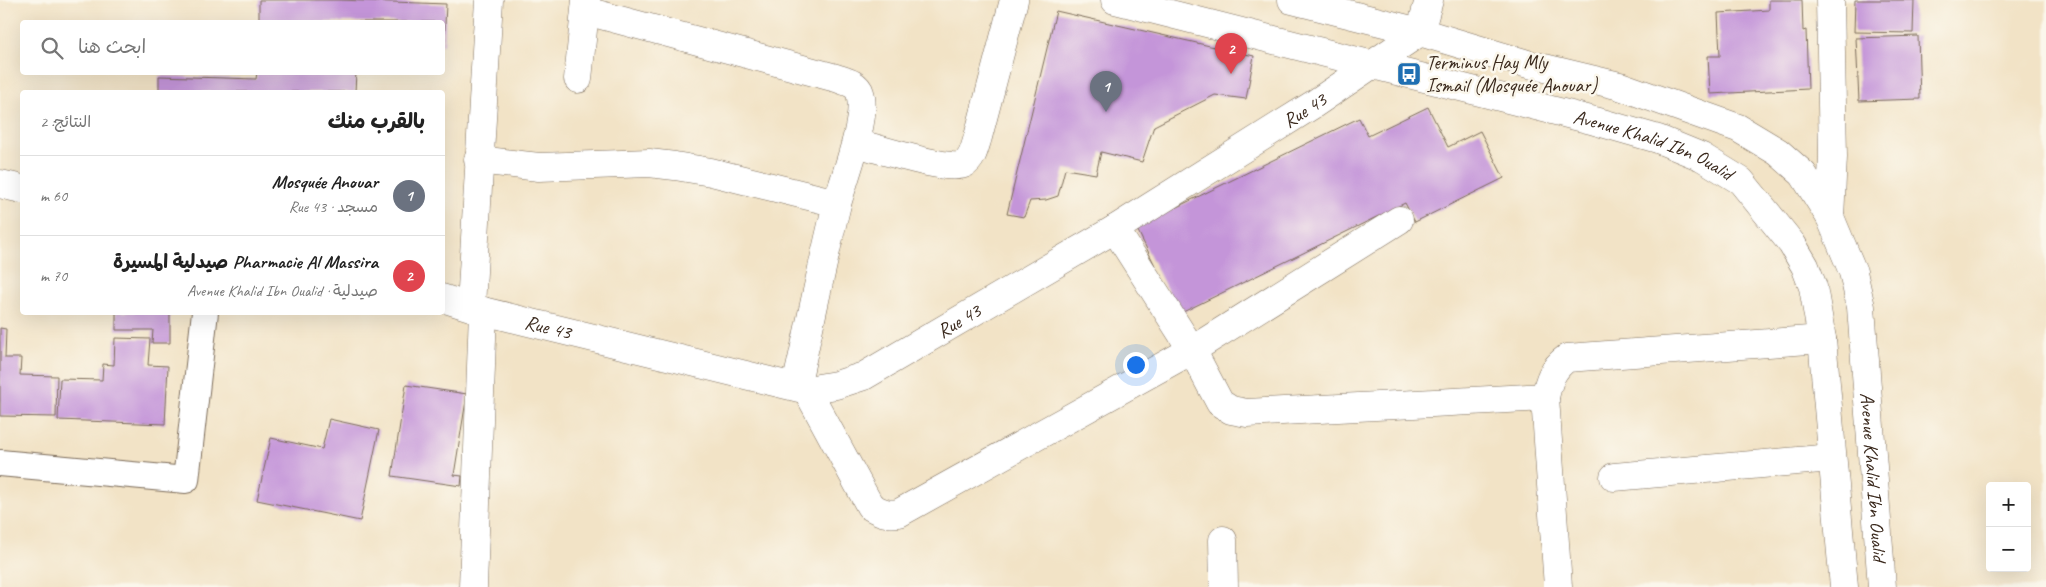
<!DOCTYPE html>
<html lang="ar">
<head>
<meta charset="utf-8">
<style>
	:root { --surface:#fff; --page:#f6f6f6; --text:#222; --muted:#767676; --line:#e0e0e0; --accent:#ea580c }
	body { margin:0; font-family:Caveat,"Playpen Sans Arabic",sans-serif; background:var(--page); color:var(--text); direction:rtl }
	.controls { position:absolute; right:15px; bottom:15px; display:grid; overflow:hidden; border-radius:5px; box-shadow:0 5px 20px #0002 }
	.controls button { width:45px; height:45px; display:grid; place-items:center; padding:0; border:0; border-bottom:1px solid var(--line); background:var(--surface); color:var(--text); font:25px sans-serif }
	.you { position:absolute; left:1135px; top:364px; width:18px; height:18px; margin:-12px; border:4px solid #fff; border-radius:50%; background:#1a73e8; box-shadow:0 0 0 8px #1a73e833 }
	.badge { display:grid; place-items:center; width:32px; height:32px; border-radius:50%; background:var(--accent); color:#fff; font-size:16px; font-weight:700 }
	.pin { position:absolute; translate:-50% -41px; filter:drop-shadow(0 1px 2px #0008) }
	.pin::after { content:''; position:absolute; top:26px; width:18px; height:15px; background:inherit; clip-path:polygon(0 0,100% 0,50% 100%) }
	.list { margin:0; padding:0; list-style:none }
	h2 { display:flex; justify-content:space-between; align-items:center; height:65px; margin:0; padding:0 20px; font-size:21px }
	h2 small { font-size:16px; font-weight:400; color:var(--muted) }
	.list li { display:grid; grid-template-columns:32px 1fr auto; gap:15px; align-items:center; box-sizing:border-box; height:80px; padding:0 20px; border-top:1px solid var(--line) }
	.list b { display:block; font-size:19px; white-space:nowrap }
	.list p { margin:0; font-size:16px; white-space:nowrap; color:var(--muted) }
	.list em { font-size:16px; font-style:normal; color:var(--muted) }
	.icon { flex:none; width:28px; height:28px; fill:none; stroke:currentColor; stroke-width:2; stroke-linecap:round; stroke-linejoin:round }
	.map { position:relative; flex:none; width:2046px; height:587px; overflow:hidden; direction:ltr }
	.search { position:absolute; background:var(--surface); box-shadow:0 5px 20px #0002; left:20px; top:20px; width:425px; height:55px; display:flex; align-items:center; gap:12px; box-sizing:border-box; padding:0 18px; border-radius:5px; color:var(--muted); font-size:19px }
	.panel { position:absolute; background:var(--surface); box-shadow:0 5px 20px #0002; left:20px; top:90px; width:425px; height:225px; border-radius:5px; direction:rtl }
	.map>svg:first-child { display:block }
</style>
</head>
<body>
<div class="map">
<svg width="2046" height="587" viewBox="0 0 2046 587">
	<rect width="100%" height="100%" fill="#fbf7ec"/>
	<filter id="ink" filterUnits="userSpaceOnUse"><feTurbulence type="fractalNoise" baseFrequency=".02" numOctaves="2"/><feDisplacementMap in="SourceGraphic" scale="10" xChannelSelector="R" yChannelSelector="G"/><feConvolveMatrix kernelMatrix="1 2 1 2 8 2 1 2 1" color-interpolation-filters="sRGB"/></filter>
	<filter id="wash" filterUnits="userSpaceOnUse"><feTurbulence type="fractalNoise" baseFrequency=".0096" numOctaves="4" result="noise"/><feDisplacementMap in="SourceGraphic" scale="20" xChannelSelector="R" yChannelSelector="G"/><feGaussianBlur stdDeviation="1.12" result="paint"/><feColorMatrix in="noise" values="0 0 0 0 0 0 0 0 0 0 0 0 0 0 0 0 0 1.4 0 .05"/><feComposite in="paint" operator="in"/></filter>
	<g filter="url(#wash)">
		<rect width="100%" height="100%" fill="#f2e3c6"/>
		<g id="blocks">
			<path fill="#c495d9" d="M259 0H339L446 4 444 45H442V22H259Z
				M1769 0H1802L1803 31 1806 30 1808 89 1710 94 1708 56H1720L1718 13 1769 10Z
				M1855 0H1914L1913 33 1854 32Z
				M1056 11 1254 56 1246 99 1215 95 1154 126 1142 162 1101 152 1096 174 1065 169 1058 196 1046 200 1030 201 1024 217 1007 214Z
				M1918 36 1920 99 1859 101 1856 38Z
				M257 72H356L355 92H159V76L256 79Z
				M1428 107 1448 147 1480 131 1504 178 1415 222 1405 203 1179 314 1136 227 1359 118 1368 136Z
				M116 312H170V343H152L153 330H116Z
				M0 328 6 329 5 358H21L20 375 57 376 56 417 0 416Z
				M115 338 150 339 148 365 168 366 165 424 58 420 60 379 102 380 103 364 114 365Z
				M406 385 467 394 454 475 462 476 461 486 392 476Z
				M329 419 379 430 360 521 257 500 271 438 322 449Z"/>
		</g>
	</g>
	<g filter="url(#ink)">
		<use href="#blocks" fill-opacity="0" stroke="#7b6b59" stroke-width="1"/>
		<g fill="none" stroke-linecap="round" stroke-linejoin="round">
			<defs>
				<path id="pedestrian" d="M0 463 186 480 205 312"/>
				<g id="minor">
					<path d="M586 11 836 78C844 81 857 83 860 93 868 118 844 178 837 204 822 264 810 326 796 386"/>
					<path d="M578 79 586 0"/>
					<path d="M856 143C876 148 949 172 964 164 973 159 975 146 978 137L1014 0"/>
					<path d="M478 160 539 167 649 163 675 166 711 172 837 203"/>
					<path d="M0 184 22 189"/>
					<path d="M1830 217 1833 157 1830 0"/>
					<path d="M1115 229 1192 350 1220 403 1231 410 1247 413 1545 397C1549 380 1552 369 1567 358L1822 339"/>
					<path id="s1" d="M442 298 483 311 807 390 836 385 864 376 1115 229 1314 104 1420 32 1429 0"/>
					<path d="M471 306 489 0"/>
					<path d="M807 390 870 506C880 512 887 515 899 513L1192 350 1399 220"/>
					<path d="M1545 397 1558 587"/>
					<path d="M1614 477 1832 458"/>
					<path d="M1223 540 1224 587"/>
					<path d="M473 587 483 311"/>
				</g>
				<g id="secondary">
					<path id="s2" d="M1115 0 1595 121 1658 139 1702 157 1741 181 1792 244 1805 266 1813 287 1822 339 1844 587"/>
					<path id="s3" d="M1292 0 1420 32 1524 63 1620 86 1738 128 1778 152 1803 174 1830 217 1853 272 1861 307 1882 587"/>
				</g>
			</defs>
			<use href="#pedestrian" stroke="#7b6b59" stroke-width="28"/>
			<use href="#minor" stroke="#7b6b59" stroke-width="29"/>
			<use href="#secondary" stroke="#7b6b59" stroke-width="29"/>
			<use href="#pedestrian" stroke="#fff" stroke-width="26"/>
			<use href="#minor" stroke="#fff" stroke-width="28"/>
			<use href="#secondary" stroke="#fff" stroke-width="28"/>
		</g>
	</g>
	<defs>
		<symbol id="bus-square" viewBox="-11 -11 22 22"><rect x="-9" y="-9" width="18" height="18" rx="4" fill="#1f6fb2" stroke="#fbf7ec"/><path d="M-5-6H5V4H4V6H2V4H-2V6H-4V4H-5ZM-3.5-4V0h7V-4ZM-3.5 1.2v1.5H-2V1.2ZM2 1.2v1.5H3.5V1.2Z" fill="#fff"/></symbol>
	</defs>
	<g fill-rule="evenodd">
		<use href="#bus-square" x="1395" y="60" width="28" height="28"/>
	</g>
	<g text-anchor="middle" stroke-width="5" stroke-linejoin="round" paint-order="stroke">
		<g font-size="20" fill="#3b2a1e" stroke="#fbf7ec" text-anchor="start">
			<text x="1426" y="69">Terminus Hay Mly<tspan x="1426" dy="23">Ismail (Mosquée Anouar)</tspan></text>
		</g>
		<g font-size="20" fill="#3b2a1e" stroke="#fbf7ec">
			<text dy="7" stroke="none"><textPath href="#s1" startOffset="950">Rue 43</textPath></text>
			<text dy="7" stroke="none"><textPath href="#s2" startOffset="558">Avenue Khalid Ibn Oualid</textPath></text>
			<text dy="7" stroke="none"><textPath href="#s1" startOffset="545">Rue 43</textPath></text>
			<text dy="7" stroke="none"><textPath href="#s1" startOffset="110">Rue 43</textPath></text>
			<text dy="7" stroke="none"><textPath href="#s3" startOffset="861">Avenue Khalid Ibn Oualid</textPath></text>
		</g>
	</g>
</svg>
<div class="controls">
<button>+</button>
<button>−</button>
</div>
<div class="you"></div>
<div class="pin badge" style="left:1106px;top:112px;background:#6b7280">1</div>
<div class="pin badge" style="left:1231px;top:74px;background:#e0444e">2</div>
<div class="search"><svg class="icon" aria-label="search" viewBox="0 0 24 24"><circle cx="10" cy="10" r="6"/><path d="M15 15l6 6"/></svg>ابحث هنا</div>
<section class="panel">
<h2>بالقرب منك<small>النتائج: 2</small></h2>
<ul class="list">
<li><span class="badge" style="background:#6b7280">1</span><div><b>Mosquée Anouar</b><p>مسجد · Rue 43</p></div><em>60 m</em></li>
<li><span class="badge" style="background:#e0444e">2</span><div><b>Pharmacie Al Massira صيدلية المسيرة</b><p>صيدلية · Avenue Khalid Ibn Oualid</p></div><em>70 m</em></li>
</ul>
</section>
</div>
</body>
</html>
